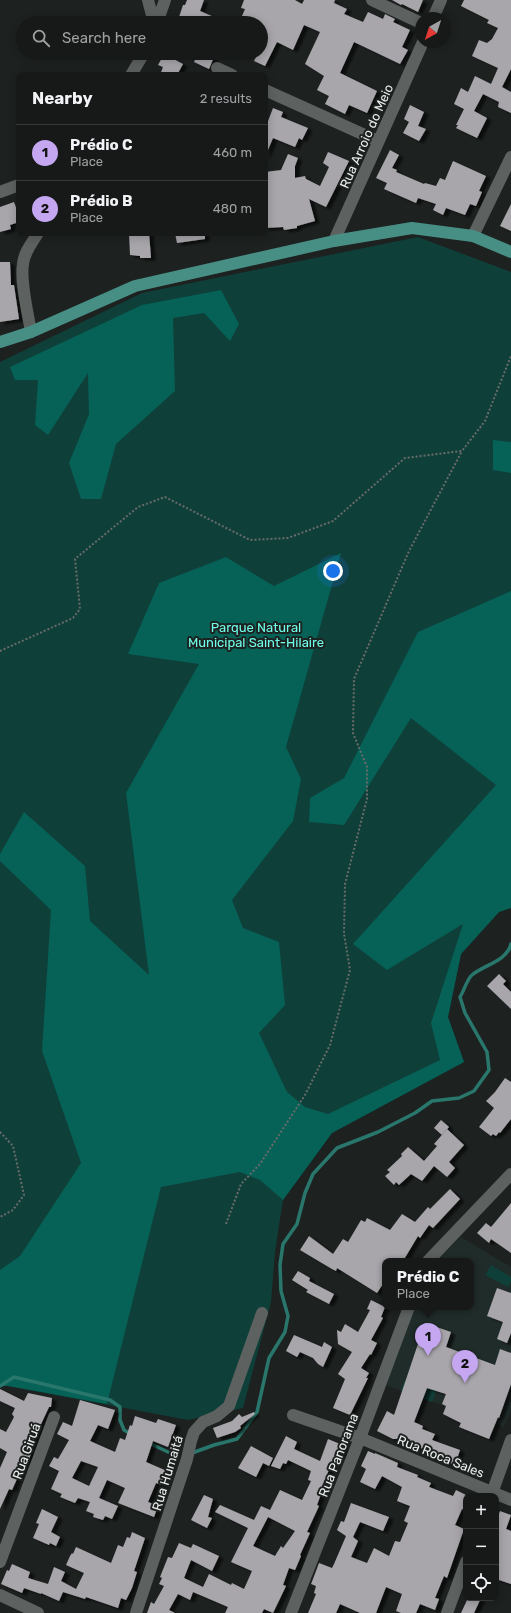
<!DOCTYPE html>
<html lang="en">
<head>
<meta charset="utf-8">
<style>
	:root { --surface:#161918; --page:#1f2221; --text:#f1f3f6; --muted:#9ea0a2; --line:#353837; --accent:#c5a7f1 }
	body { margin:0; font-family:Rubik,sans-serif; background:var(--page); color:var(--text) }
	.controls { position:absolute; right:12px; bottom:12px; display:grid; overflow:hidden; border-radius:8px; box-shadow:0 2px 10px #0003 }
	.controls button { width:36px; height:36px; display:grid; place-items:center; padding:0; border:0; border-bottom:1px solid var(--line); background:var(--surface); color:var(--text); font:20px sans-serif }
	.compass { position:absolute; left:415px; top:12px; width:36px; height:36px; border-radius:50%; background:var(--surface); box-shadow:0 2px 10px #0003; rotate:219deg }
	.you { position:absolute; left:333px; top:571px; width:14px; height:14px; margin:-10px; border:3px solid #fff; border-radius:50%; background:#1a73e8; box-shadow:0 0 0 6px #1a73e833 }
	.badge { display:grid; place-items:center; width:26px; height:26px; border-radius:50%; background:var(--accent); color:#111; font-size:13px; font-weight:700 }
	.pin { position:absolute; translate:-50% -33px; filter:drop-shadow(0 1px 2px #0008) }
	.pin::after { content:''; position:absolute; top:21px; width:14px; height:12px; background:inherit; clip-path:polygon(0 0,100% 0,50% 100%) }
	.popup { position:absolute; left:382px; top:1258px; width:92px; height:52px; box-sizing:border-box; display:grid; place-content:center; border-radius:8px; background:var(--surface); filter:drop-shadow(0 1px 3px #0005); font-size:13px; white-space:nowrap; color:var(--muted) }
	.popup b { font-size:15px; color:var(--text) }
	.popup::after { content:''; position:absolute; left:50%; top:100%; margin-left:-8px; border:8px solid transparent; border-top-color:var(--surface) }
	.list { margin:0; padding:0; list-style:none }
	h2 { display:flex; justify-content:space-between; align-items:center; height:52px; margin:0; padding:0 16px; font-size:17px }
	h2 small { font-size:13px; font-weight:400; color:var(--muted) }
	.list li { display:grid; grid-template-columns:26px 1fr auto; gap:12px; align-items:center; box-sizing:border-box; height:56px; padding:0 16px; border-top:1px solid var(--line) }
	.list b { display:block; font-size:15px; white-space:nowrap }
	.list p { margin:0; font-size:13px; white-space:nowrap; color:var(--muted) }
	.list em { font-size:13px; font-style:normal; color:var(--muted) }
	.icon { flex:none; width:22px; height:22px; fill:none; stroke:currentColor; stroke-width:2; stroke-linecap:round; stroke-linejoin:round }
	.map { position:relative; flex:none; width:511px; height:1613px; overflow:hidden }
	.search { position:absolute; background:var(--surface); box-shadow:0 2px 10px #0003; left:16px; top:16px; width:252px; height:44px; display:flex; align-items:center; gap:10px; box-sizing:border-box; padding:0 14px; border-radius:22px; color:var(--muted); font-size:15px }
	.panel { position:absolute; background:var(--surface); box-shadow:0 2px 10px #0003; left:16px; top:72px; width:252px; height:164px; border-radius:8px }
	.map>svg:first-child { display:block }
</style>
</head>
<body>
<div class="map">
<svg width="511" height="1613" viewBox="0 0 511 1613">
	<defs>
		<filter id="shadow"><feDropShadow dx="4.5" dy="2.5" stdDeviation="1" flood-color="#0009"/></filter>
	</defs>
	<rect width="100%" height="100%" fill="#1d2120"/>
	<path fill="#202c2a" d="M461 1237 511 1267V1408L504 1427 385 1385 414 1307H471V1261H435Z"/>
	<path fill="#0f3f39" d="M418 237 511 272V908L499 912 461 954 448 1017 464 1062 332 1133 283 1200 275 1252 271 1302 243 1408 188 1420 8 1386H0V362L142 293Z
		M491 1265 511 1277V1282L508 1287 485 1275Z
		M405 1380 436 1391 432 1402 401 1391Z"/>
	<path fill="#066157" d="M221 290 239 324 230 341 204 313 173 318 175 391 116 444 101 499H81L69 463 89 414 88 373 48 435 35 425 38 380H15L10 367 142 305Z
		M493 440 511 442V473L493 470Z
		M341 553 286 747 301 779 293 821 232 900 243 928 279 942 285 1005 259 1033 287 1092 305 1107 328 1114 440 1060 431 1023 463 924 387 970 353 944 496 785 411 718 344 825 309 822 310 798 344 778 418 632 511 591V908L499 912 461 954 448 1017 464 1062 332 1133 283 1200 260 1180 240 1172 161 1187 107 1404 8 1386H0V1270L20 1256 81 1163 42 1051 51 910 0 861V854L24 812 85 866 90 921 149 975 126 793 199 664 128 654 159 583 226 557 274 586Z"/>
	<g fill="none" stroke-linecap="round" stroke-linejoin="round">
		<path stroke="#29776c" stroke-width="3.5" d="M0 1386 14 1377 110 1400 120 1407V1420L124 1430 131 1434
			M149 1443 168 1452
			M192 1453 214 1445 237 1439 257 1412 269 1358 285 1332 288 1316 281 1291 280 1265 283 1244 297 1224 305 1193 313 1174 337 1148 378 1132 415 1113 432 1101 459 1098 474 1091 489 1070 487 1052 465 1013 460 997C464 991 467 979 472 975 484 965 507 961 511 944"/>
	</g>
	<path fill="#a8a6ab" fill-rule="evenodd" filter="url(#shadow)" d="M187 0H204L200 11 228 23H177L183 5H185Z
		M244 0H295L302 4 304 0H335L334 3 347 9 344 14 363 22 368 12 383 19 385 14 395 19 393 22 410 30 402 47 408 50 400 64 354 42 340 73 377 91 367 113 349 105 345 114 325 104 329 96 317 90 324 76 305 64 320 32 304 25 293 50 277 42 265 66 254 61 258 53H261V23H239L245 9 241 8Z
		M392 0H423L418 12 402 4 401 5Z
		M464 0H511V69L502 87 511 92V113L498 107 499 102 483 94 474 111 487 118 477 138 456 128 458 125H456L464 109 454 104 461 88 468 92 475 76 491 84 498 68 472 56 479 40 487 43 492 39 498 28 487 23 489 20 461 6Z
		M198 53H206L214 57 209 69 194 62Z
		M164 54 183 64 177 75H160L163 67 158 65Z
		M410 105 424 112 418 126 426 129 419 141 403 133 409 122 404 119Z
		M273 108 283 112 281 117 308 128 302 140 299 138 295 147 273 138 265 157V129Z
		M390 150 399 155 392 168 397 170 396 172 424 184 425 183 436 186 440 178 445 180 453 161 486 176 479 191 482 192 476 206 470 204 465 215 446 208 443 215 433 210 436 204 418 198 416 203 384 189 387 183 376 178Z
		M328 152 349 161 326 207 309 199 315 221 297 226V228L284 230 283 227 265 228V172L281 170 288 154 298 158 295 166V178L305 176 306 179 320 186 329 167 323 163Z
		M14 202 19 216V222L10 225 11 229 0 232V207Z
		M511 204V231L500 226Z
		M129 233H149L151 258H140V256L130 255Z
		M175 233H205V239L177 243Z
		M0 262H10L11 285H14L19 319 0 322Z
		M499 974 506 981 503 984 511 992V1009L487 986Z
		M505 1078 511 1082V1119L500 1133 499 1132 496 1136 493 1134 491 1136 479 1127 494 1108 486 1101 495 1092Z
		M441 1120 449 1127 442 1135 434 1128Z
		M447 1129 464 1145 449 1162 455 1168 447 1177 434 1166 422 1181 411 1174 399 1185 396 1182 394 1185 385 1176 390 1172 387 1170 402 1156 401 1154 408 1147 424 1161 437 1146 434 1144Z
		M450 1189 460 1199 433 1228 429 1225 420 1238 418 1236 403 1261H385V1281L377 1293 337 1268 336 1271 332 1269 300 1250 309 1236 333 1254 343 1239 348 1242 361 1220 365 1222 367 1218 390 1230 402 1214 415 1222 428 1207 430 1209Z
		M511 1203V1253L491 1239 489 1243 477 1233 486 1223 491 1227Z
		M298 1271 310 1278 309 1281 334 1294 329 1304 306 1292 308 1290 292 1280Z
		M497 1288 511 1293V1333L507 1343 497 1339 503 1322 487 1316Z
		M371 1300 385 1307 381 1317 383 1318 371 1340 377 1343 371 1355 370 1354 361 1368 369 1373 366 1378H368L350 1415 333 1408 345 1379 338 1374 352 1352 338 1344 337 1330 341 1332 345 1324 358 1332 370 1310 367 1309Z
		M425 1323 451 1332 446 1347 495 1365 500 1349 511 1353V1384L499 1418 498 1417 489 1439 459 1427 461 1423 443 1414 446 1406 442 1404 446 1394 427 1388 414 1422 423 1426 422 1429 435 1434 432 1440 460 1450 455 1465 441 1460 443 1456 418 1447V1446L398 1438 397 1439H393L377 1431 387 1411 394 1415Z
		M294 1335 322 1347 324 1342 332 1347 323 1367 318 1364 313 1358 300 1352 297 1357 286 1351Z
		M0 1389 24 1401 28 1393 52 1398 51 1407H49L29 1450 32 1451 28 1462 25 1461 12 1490 9 1489 0 1509V1468L7 1452 0 1448V1429L6 1432 14 1417 12 1414 15 1408 0 1401Z
		M80 1400 115 1410 108 1429 98 1425 90 1441 115 1452 120 1438 125 1440 130 1425 132 1426 135 1416 156 1423 158 1419 176 1425 168 1447 153 1441 146 1462 167 1471 162 1485 156 1483 148 1502 158 1506 154 1517 118 1503 125 1488 107 1480 99 1498 118 1506 112 1519 105 1516 103 1520 93 1517 94 1514 86 1511 90 1502 78 1498 75 1503 60 1497 62 1494 51 1489 59 1471 49 1466 54 1457 58 1459 69 1440 57 1434 63 1422 72 1426ZM81 1461 98 1467 89 1486 72 1478Z
		M254 1412 255 1414 240 1426 241 1428 235 1432 217 1438 213 1428 232 1421 239 1414 242 1417Z
		M286 1436 297 1442 294 1449 320 1461 328 1439 340 1444 339 1445 344 1447 341 1456 337 1454 335 1458H334L319 1493 321 1494 317 1505 319 1506 307 1532 310 1533 300 1555 301 1556 295 1570 289 1568 283 1585 286 1586 273 1613 264 1609 262 1613H225L228 1607 193 1592 190 1600 178 1594 169 1610 175 1613H147L151 1602 154 1604 164 1586 159 1584 162 1578 160 1577 168 1557 172 1558 179 1543 191 1548 193 1544 219 1556 212 1571 191 1560 184 1578 203 1587 209 1574 231 1585 232 1583 244 1589 252 1571 231 1562 248 1528 215 1512 220 1505 254 1520 261 1506 270 1510 280 1490 302 1500 311 1481 308 1480 311 1471 288 1460 286 1464 283 1463 280 1469 271 1466ZM268 1517 295 1531 283 1548 281 1546 275 1556 253 1546Z
		M251 1446 273 1458 269 1466 263 1463 256 1477 238 1468Z
		M368 1451 375 1454V1453L398 1463 397 1467 418 1475 417 1477 431 1483 429 1487 453 1496 456 1490 466 1495V1510L462 1509 455 1525 464 1529 447 1578 444 1576 435 1598 439 1599 435 1610 420 1604 416 1613H401L396 1611 402 1594 386 1587 376 1613H360L340 1604 336 1613H308L316 1594 314 1593 316 1586 311 1584 313 1579 319 1563 332 1568 334 1564 346 1536 337 1530 341 1521 344 1522 351 1503 389 1517 383 1531 360 1522 353 1537 358 1541 351 1557 367 1563 374 1548 389 1556 395 1541 400 1542 408 1523 404 1521 410 1506 397 1501 402 1487 382 1476 375 1489 360 1482 366 1469 361 1466Z
		M204 1495 213 1499 208 1517 212 1518 207 1528 191 1520Z
		M42 1509 58 1517 51 1532 60 1537 56 1546 50 1543 49 1545 33 1538 39 1524 36 1523Z
		M500 1511 511 1515 506 1529 511 1531V1584L496 1579V1522Z
		M132 1532 145 1538 134 1571 137 1572 132 1588 126 1600 121 1598 118 1608 86 1597 85 1599 63 1592 59 1601 41 1593V1594L24 1588 22 1593 1 1584 7 1570 9 1571 12 1564 30 1572 28 1578 48 1584 54 1567 65 1572 61 1581 76 1589 84 1573 66 1565 70 1556 72 1553 73 1554 76 1547 111 1563 118 1545 123 1547 127 1537 130 1538Z
		M468 1598H481L474 1613H461Z"/>
	<g fill="none" stroke-linecap="round" stroke-linejoin="round">
		<path stroke="#696c6b" stroke-width="2" stroke-dasharray="2 2" stroke-linecap="butt" d="M0 651 73 618 80 609 75 559 138 507 165 497 250 540 288 538 333 521 405 458 462 451 485 421 511 356
			M0 1132 13 1146 24 1195 13 1210 0 1217
			M226 1224 241 1184 260 1164 305 1095 330 1045 350 970 344 934 345 884 367 799V767L353 733 354 679 409 551 462 451"/>
		<path stroke="#5d6261" stroke-width="12" d="M148 0 154 23
			M372 0 421 23
			M433 18 441 0
			M157 23 165 0
			M217 68 232 75
			M131 75 144 53
			M265 90 378 141
			M0 192 19 185
			M473 236 511 157
			M334 241 423 42
			M31 332C28 313 20 282 23 264 24 252 32 243 38 233
			M428 1261 511 1174
			M293 1415 360 1438 511 1500
			M491 1496 511 1440
			M0 1562 54 1417
			M0 1595 38 1613
			M136 1613 187 1459 191 1441 194 1432 203 1422 217 1416 229 1406 262 1313
			M291 1613 360 1438 409 1307
			M447 1613 466 1562"/>
		<path stroke="#478f85" stroke-width="12" d="M0 342 31 332 135 286 334 241 412 228 473 236 511 252"/>
	</g>
	<g text-anchor="middle" stroke-width="4" stroke-linejoin="round" paint-order="stroke">
		<g font-size="13" fill="#ecefee" stroke="#1d2120">
			<text transform="translate(366 136) rotate(-66)" y="5">Rua Arroio do Meio</text>
			<text transform="translate(26 1451) rotate(-70)" y="5">Rua Giruá</text>
			<text transform="translate(338 1455) rotate(-69)" y="5">Rua Panorama</text>
			<text transform="translate(441 1456) rotate(22)" y="5">Rua Roca Sales</text>
			<text transform="translate(167 1473) rotate(-73)" y="5">Rua Humaitá</text>
		</g>
		<g font-size="13" fill="#6ffee9" stroke="#1d2120">
			<text x="256" y="632">Parque Natural<tspan x="256" dy="15">Municipal Saint-Hilaire</tspan></text>
		</g>
	</g>
</svg>
<div class="controls">
<button>+</button>
<button>−</button>
<button><svg class="icon" aria-label="locate" viewBox="0 0 24 24"><circle cx="12" cy="12" r="6"/><path d="M12 2v4M12 18v4M2 12h4M18 12h4"/></svg></button>
</div>
<svg class="compass" viewBox="-18 -18 36 36"><path d="M0-13l5 13h-10z" fill="#e53935"/><path d="M0 13l5-13h-10z" fill="#9ea0a2"/></svg>
<div class="you"></div>
<div class="pin badge" style="left:428px;top:1356px">1</div>
<div class="popup"><b>Prédio C</b>Place</div>
<div class="pin badge" style="left:465px;top:1383px">2</div>
<div class="search"><svg class="icon" aria-label="search" viewBox="0 0 24 24"><circle cx="10" cy="10" r="6"/><path d="M15 15l6 6"/></svg>Search here</div>
<section class="panel">
<h2>Nearby<small>2 results</small></h2>
<ul class="list">
<li><span class="badge">1</span><div><b>Prédio C</b><p>Place</p></div><em>460 m</em></li>
<li><span class="badge">2</span><div><b>Prédio B</b><p>Place</p></div><em>480 m</em></li>
</ul>
</section>
</div>
</body>
</html>
